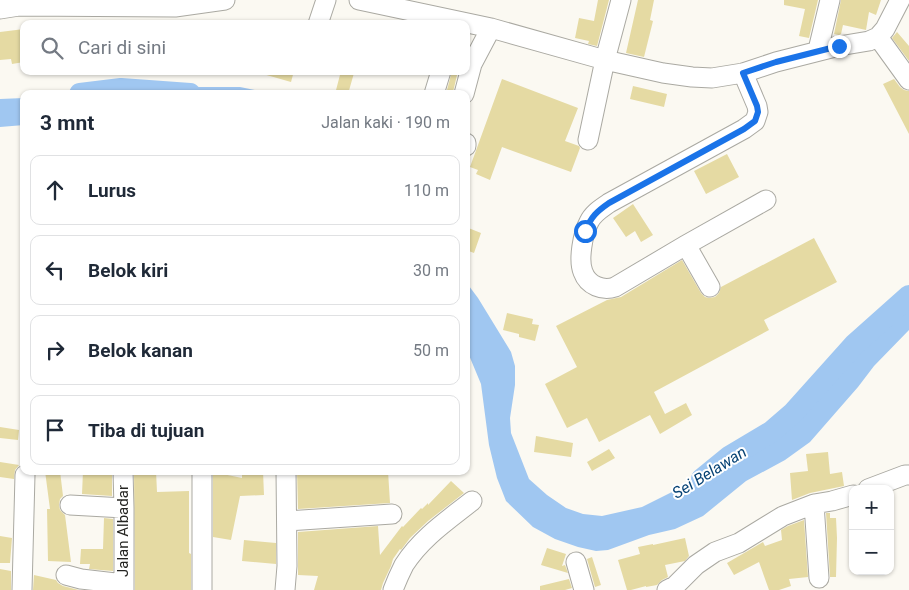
<!DOCTYPE html>
<html lang="id">
<head>
<meta charset="utf-8">
<style>
	:root { --surface:#fff; --page:#f2f2f3; --text:#1f2937; --muted:#747a83; --line:#e0e1e3 }
	body { margin:0; font-family:Roboto,sans-serif; background:var(--page); color:var(--text) }
	.controls { position:absolute; right:15px; bottom:15px; display:grid; overflow:hidden; border-radius:10px; box-shadow:0 1px 4px #0004 }
	.controls button { width:45px; height:45px; display:grid; place-items:center; padding:0; border:0; border-bottom:1px solid var(--line); background:var(--surface); color:var(--text); font:25px sans-serif }
	.stop { position:absolute; width:15px; height:15px; margin:-11px; border:4px solid #1a73e8; border-radius:50%; background:#fff }
	.stop.end { background:#1a73e8; border-color:#fff; box-shadow:0 1px 5px #0008 }
	.list { margin:0; padding:0; list-style:none }
	h2 { display:flex; justify-content:space-between; align-items:center; height:65px; margin:0; padding:0 20px; font-size:21px }
	h2 small { font-size:16px; font-weight:400; color:var(--muted) }
	.list li { display:grid; grid-template-columns:32px 1fr auto; gap:15px; align-items:center; box-sizing:border-box; height:70px; margin:0 10px 10px; padding:0 10px; border:1px solid var(--line); border-radius:10px }
	.list b { display:block; font-size:19px; white-space:nowrap }
	.list em { font-size:16px; font-style:normal; color:var(--muted) }
	.icon { flex:none; width:28px; height:28px; fill:none; stroke:currentColor; stroke-width:2; stroke-linecap:round; stroke-linejoin:round }
	.map { position:relative; flex:none; width:909px; height:590px; overflow:hidden }
	.search { position:absolute; background:var(--surface); box-shadow:0 1px 4px #0004; left:20px; top:20px; width:450px; height:55px; display:flex; align-items:center; gap:12px; box-sizing:border-box; padding:0 18px; border-radius:10px; color:var(--muted); font-size:19px }
	.panel { position:absolute; background:var(--surface); box-shadow:0 1px 4px #0004; left:20px; top:90px; width:450px; height:385px; border-radius:10px }
	.map>svg:first-child { display:block }
</style>
</head>
<body>
<div class="map">
<svg width="909" height="590" viewBox="0 0 909 590">
	<rect width="100%" height="100%" fill="#fbf9f2"/>
	<path fill="#a0c7f1" d="M188 87H240L275 94H91L126 89Z
		M24 98V125L0 127V99Z
		M466 282 478 298 511 352 515 366V385L510 418 511 433 529 479 547 495 566 508 583 514 602 516 642 507 694 481 777 426 833 372 909 292V330L874 366 858 387 810 442 785 460 746 481 703 516 675 529 649 535 608 550 596 551 578 547 555 539 533 527 506 501 497 478 489 445 481 384 466 348Z"/>
	<g fill="none" stroke-linecap="round" stroke-linejoin="round">
		<path stroke="#a0c7f1" stroke-width="22" d="M80 94 121 89 190 94
			M702 479 729 457 771 432 793 413 854 345 909 296"/>
	</g>
	<path fill="#e5daa3" d="M598 0H609L597 46 588 44 589 41 575 38 579 18 594 21Z
		M638 0H654L650 20 653 21 644 57 626 53Z
		M784 0H818L809 38 799 36 805 9 784 5Z
		M841 0H881L876 15 869 12 866 30 843 25 841 34 839 35 834 34Z
		M24 29V62L12 64 11 59 0 60V32Z
		M897 32 909 46V61L892 38Z
		M263 71H294L291 82 263 74Z
		M341 71 354 73 348 94H335Z
		M452 71H458L453 92 447 90Z
		M502 79 578 108 565 141 579 146 580 148 571 172 502 147 490 180 476 174 478 170 470 167Z
		M894 79 900 87 904 90 909 91V134L883 84Z
		M633 86 667 94 664 107 630 99Z
		M727 154 739 177 706 194 694 171Z
		M633 204 653 235 641 242 635 231 626 237 613 218Z
		M466 227 481 233 474 253 466 250Z
		M814 238 837 282 764 320 769 330 654 392 665 414 686 403 692 415 660 434 650 415 599 442 587 418 567 428 545 384 577 367 556 326 607 300 621 297 682 260 701 293 705 297 709 298 715 297 719 293 721 287Z
		M507 313 533 319 532 324 539 325 535 341 519 337V334L503 330Z
		M0 427 19 430 18 440 0 438Z
		M536 436 573 443 571 457 534 452Z
		M609 449 615 458 592 471 587 462Z
		M828 452 830 474 842 472 844 486 810 493 792 500 790 473 808 471 806 454Z
		M0 462 19 465 15 470 14 479 0 477Z
		M45 471H60L63 496 60 499 59 505 60 510 65 515 71 562 48 561 47 509H50Z
		M83 471H98L97 474H112V496L82 494Z
		M134 471H156L157 492 189 491V553L191 554V590H135Z
		M242 471H263L264 495 240 496 231 540 213 537V472L242 478Z
		M297 471H388L390 503 298 509Z
		M451 481 464 493 428 521 410 538 401 550 400 549 393 559 391 566 383 583 381 590H314L318 576 298 575V532L378 526 380 555 402 526 403 527 421 508 422 509 428 503V505Z
		M826 513H830V518H836L837 538 836 577H830Z
		M104 518 113 519V571L89 569 90 564H80L81 549H103Z
		M804 520 808 577 789 579 791 586 779 590H769L759 562 734 575 727 563 763 542 765 546 782 540 781 530 788 526Z
		M0 536 12 538 10 563H0Z
		M685 538 689 556 685 561 665 565 668 577 662 580 657 585 646 587V586L631 590H627L618 560 640 554 638 547 653 544V545Z
		M244 540 276 543V564L242 561Z
		M547 548 566 554 562 566 565 565 568 573 541 565Z
		M592 557 601 585 595 587 587 559Z
		M0 569 11 571V590H0Z
		M34 575 56 580 58 583 63 586 79 590H33Z
		M569 579 572 588 565 590H540V586Z"/>
	<g fill="none" stroke-linecap="round" stroke-linejoin="round">
		<defs>
			<path id="minor" d="M359 0 491 28 605 60 663 73 692 77 712 78 743 73 776 62 839 46 869 41 878 37 885 29 900 0
				M0 9 19 6 175 7 225 0
				M318 24 326 0
				M878 37 909 80
				M818 50 830 0
				M743 73 757 106 758 112 755 121 744 129 609 203C602 208 593 213 589 222 583 233 578 260 583 272 588 286 603 291 615 287L686 245 766 200
				M434 94 441 71
				M464 94 472 64 491 28
				M588 140 605 60 621 0
				M466 143V146
				M686 245 710 287
				M123 471 124 508V590
				M868 489 905 475H909
				M814 504 819 578
				M70 505 124 508
				M287 521 392 514
				M576 562 584 590
				M66 575 81 579 124 584
				M22 590 25 475
				M202 590V471
				M285 590 287 566 286 471
				M393 590C396 582 400 573 404 565 421 538 448 520 472 501
				M667 590 675 586 696 565 715 552 739 543 783 516 814 504 832 501 853 495"/>
		</defs>
		<use href="#minor" stroke="#aaa9a2" stroke-width="21"/>
		<use href="#minor" stroke="#fff" stroke-width="19"/>
	</g>
	<g fill="none" stroke-linecap="round" stroke-linejoin="round">
		<path stroke="#1a73e8" stroke-width="6" d="M585 231C592 216 596 212 609 203L744 129 755 121 758 112 757 106 743 73 776 62 839 46"/>
	</g>
	<g text-anchor="middle" stroke-width="4" stroke-linejoin="round" paint-order="stroke">
		<g font-size="15" fill="#242421" stroke="#fff">
			<text transform="translate(123 531) rotate(-90)" y="5">Jalan Albadar</text>
		</g>
		<g font-size="16" font-style="italic" fill="#064274" stroke="#fff">
			<text transform="translate(709 472) rotate(-32)" y="6">Sei Belawan</text>
		</g>
	</g>
</svg>
<div class="controls">
<button>+</button>
<button>−</button>
</div>
<div class="stop" style="left:585px;top:231px"></div>
<div class="stop end" style="left:839px;top:46px"></div>
<div class="search"><svg class="icon" aria-label="search" viewBox="0 0 24 24"><circle cx="10" cy="10" r="6"/><path d="M15 15l6 6"/></svg>Cari di sini</div>
<section class="panel">
<h2>3 mnt<small>Jalan kaki · 190 m</small></h2>
<ul class="list">
<li><svg class="icon" aria-label="ahead" viewBox="0 0 24 24"><path d="M12 20V5M6 11l6-6 6 6"/></svg><div><b>Lurus</b></div><em>110 m</em></li>
<li><svg class="icon" aria-label="left" viewBox="0 0 24 24"><path d="M17 20v-9H6M10 6l-5 5 5 5"/></svg><div><b>Belok kiri</b></div><em>30 m</em></li>
<li><svg class="icon" aria-label="right" viewBox="0 0 24 24"><path d="M7 20v-9h11M14 6l5 5-5 5"/></svg><div><b>Belok kanan</b></div><em>50 m</em></li>
<li><svg class="icon" aria-label="arrive" viewBox="0 0 24 24"><path d="M6 21V4h12l-3 4 3 4H6"/></svg><div><b>Tiba di tujuan</b></div></li>
</ul>
</section>
</div>
</body>
</html>
